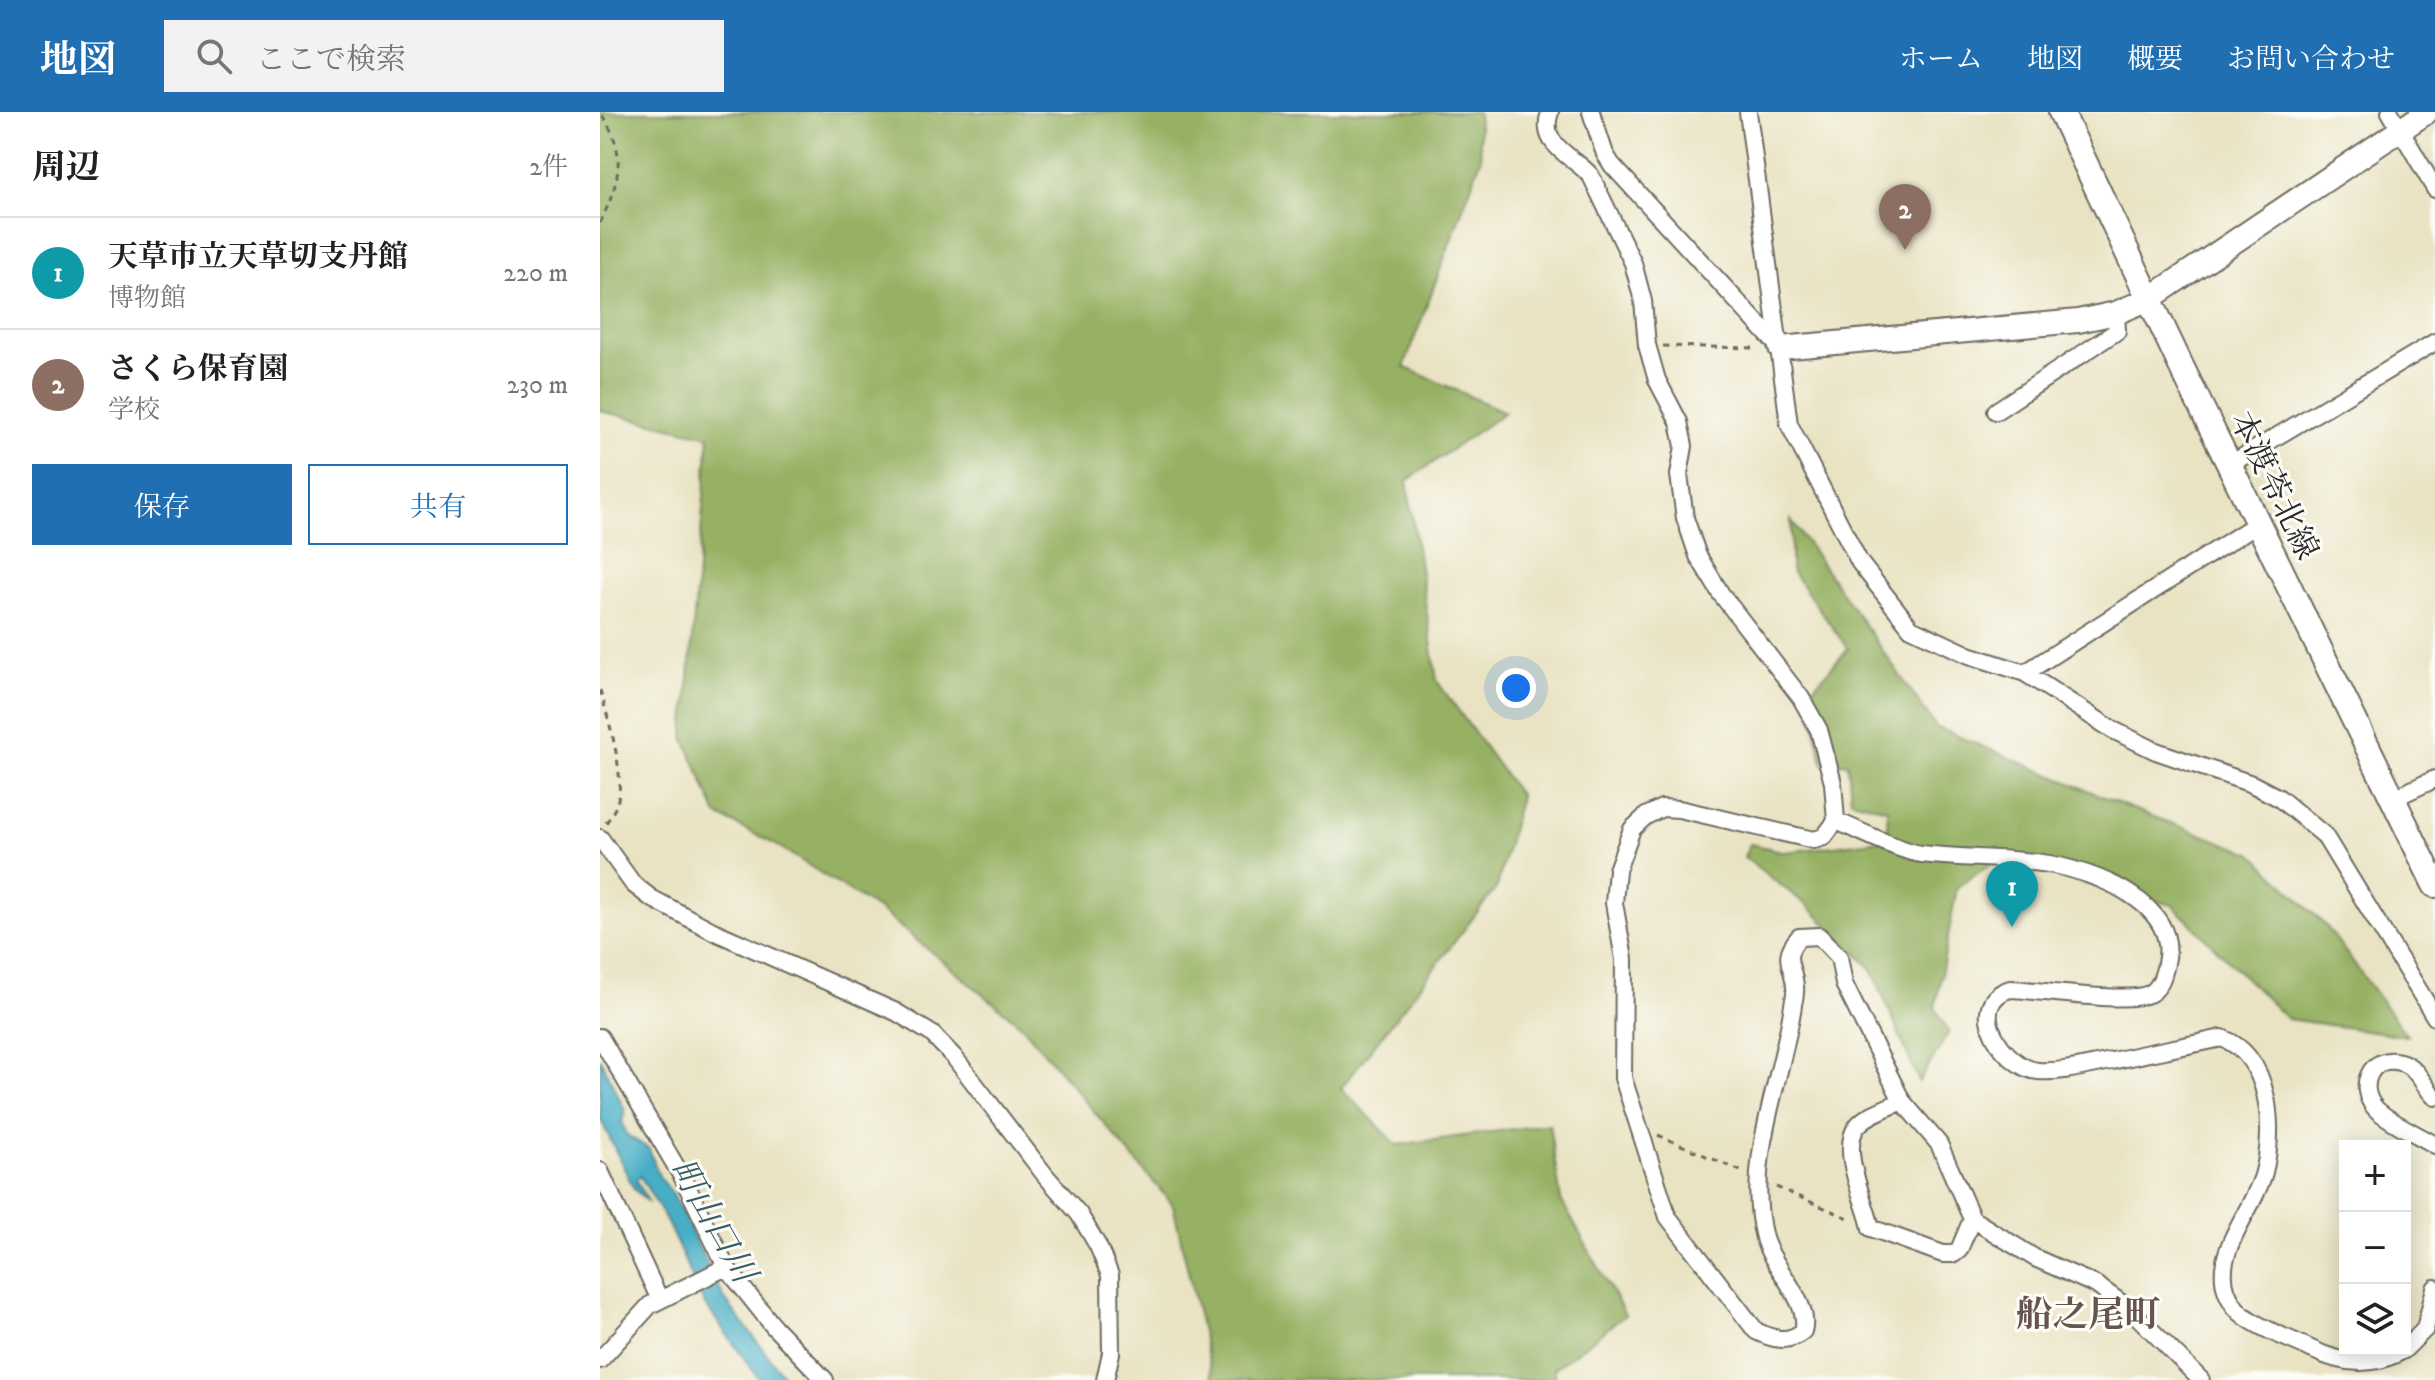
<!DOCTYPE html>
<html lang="ja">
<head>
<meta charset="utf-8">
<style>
	:root { --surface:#fff; --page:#f2f2f2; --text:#222; --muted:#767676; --line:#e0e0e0; --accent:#1f6fb2 }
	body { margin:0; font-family:"IM FELL DW Pica","Noto Serif JP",serif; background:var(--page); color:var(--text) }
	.controls { position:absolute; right:24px; bottom:24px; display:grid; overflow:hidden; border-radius:0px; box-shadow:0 4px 20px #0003 }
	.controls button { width:72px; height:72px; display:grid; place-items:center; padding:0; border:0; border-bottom:2px solid var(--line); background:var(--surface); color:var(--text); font:40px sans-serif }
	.you { position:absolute; left:916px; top:576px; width:28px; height:28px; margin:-20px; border:6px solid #fff; border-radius:50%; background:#1a73e8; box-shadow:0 0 0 12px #1a73e833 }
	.badge { display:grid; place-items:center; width:52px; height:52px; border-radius:50%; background:var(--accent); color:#fff; font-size:26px; font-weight:700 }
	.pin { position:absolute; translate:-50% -66px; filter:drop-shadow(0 2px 4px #0008) }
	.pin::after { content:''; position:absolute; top:42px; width:28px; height:24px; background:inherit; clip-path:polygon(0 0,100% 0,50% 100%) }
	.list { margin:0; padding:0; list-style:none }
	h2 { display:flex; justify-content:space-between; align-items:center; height:104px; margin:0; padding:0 32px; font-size:34px }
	h2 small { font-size:26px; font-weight:400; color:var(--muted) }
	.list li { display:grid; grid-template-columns:52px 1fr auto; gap:24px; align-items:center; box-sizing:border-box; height:112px; padding:0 32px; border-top:2px solid var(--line) }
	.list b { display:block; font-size:30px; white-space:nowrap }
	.list p { margin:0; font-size:26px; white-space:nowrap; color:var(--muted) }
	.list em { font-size:26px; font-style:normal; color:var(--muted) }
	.actions { display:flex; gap:16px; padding:24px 32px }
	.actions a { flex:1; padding:18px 0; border:2px solid var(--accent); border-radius:0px; text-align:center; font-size:28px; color:var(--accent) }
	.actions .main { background:var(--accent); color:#fff }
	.icon { flex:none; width:44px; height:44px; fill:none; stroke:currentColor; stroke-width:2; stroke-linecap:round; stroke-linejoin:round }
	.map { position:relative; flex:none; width:1835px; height:1268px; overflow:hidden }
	header { display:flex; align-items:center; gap:48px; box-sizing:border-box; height:112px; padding:0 40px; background:var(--accent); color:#fff }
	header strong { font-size:38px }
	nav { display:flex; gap:44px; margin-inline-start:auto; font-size:28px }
	.search { width:560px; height:72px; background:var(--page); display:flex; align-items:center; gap:20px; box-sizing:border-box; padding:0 28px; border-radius:0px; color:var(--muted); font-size:30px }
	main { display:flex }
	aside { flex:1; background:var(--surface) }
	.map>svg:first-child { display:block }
</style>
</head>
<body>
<header>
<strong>地図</strong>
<div class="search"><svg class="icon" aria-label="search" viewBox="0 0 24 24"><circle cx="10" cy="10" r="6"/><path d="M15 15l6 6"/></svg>ここで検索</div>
<nav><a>ホーム</a><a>地図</a><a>概要</a><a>お問い合わせ</a></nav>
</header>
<main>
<aside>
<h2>周辺<small>2件</small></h2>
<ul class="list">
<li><span class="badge" style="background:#0f9aa8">1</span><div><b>天草市立天草切支丹館</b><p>博物館</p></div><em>220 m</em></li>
<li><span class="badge" style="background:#8d6e63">2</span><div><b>さくら保育園</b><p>学校</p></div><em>230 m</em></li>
</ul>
<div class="actions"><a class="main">保存</a><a>共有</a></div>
</aside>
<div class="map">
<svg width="1835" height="1268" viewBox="0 0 1835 1268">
	<rect width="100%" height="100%" fill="#fdfcf7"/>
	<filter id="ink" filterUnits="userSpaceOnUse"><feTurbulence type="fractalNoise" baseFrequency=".0125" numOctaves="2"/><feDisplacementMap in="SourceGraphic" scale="16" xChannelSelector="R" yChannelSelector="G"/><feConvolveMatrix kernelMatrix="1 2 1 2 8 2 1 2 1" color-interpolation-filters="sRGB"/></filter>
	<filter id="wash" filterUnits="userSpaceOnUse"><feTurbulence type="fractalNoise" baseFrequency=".006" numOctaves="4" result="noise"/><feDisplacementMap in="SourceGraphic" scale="32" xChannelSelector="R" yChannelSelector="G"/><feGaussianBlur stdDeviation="1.8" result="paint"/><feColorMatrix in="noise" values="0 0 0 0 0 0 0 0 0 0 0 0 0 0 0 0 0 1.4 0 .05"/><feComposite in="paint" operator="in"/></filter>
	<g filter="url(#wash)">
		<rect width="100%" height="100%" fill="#e9e3c3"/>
		<path fill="#96b163" stroke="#606e47" stroke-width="2" d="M0 0H878L881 47 804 255 905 300 807 369 837 569 920 684 897 775 741 976 797 1033 949 1012 961 1088 1025 1203 954 1257 956 1268H613L573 1093 422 914 282 800 178 734 117 703 84 625 109 324 0 299Z
			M1191 408 1336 615 1530 696 1652 741 1727 815 1807 924 1687 907 1572 793 1396 749 1357 775 1335 896 1349 920 1319 970 1272 857 1208 794 1144 745 1150 732 1186 740 1288 727 1287 697 1251 688 1248 651 1223 652 1208 581 1248 537 1191 458Z"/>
		<path fill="#46aec6" stroke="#386c78" stroke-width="2" d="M0 946 25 998 22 1011 27 1023 49 1037 59 1064 73 1082 124 1186 178 1257 189 1268H160L104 1191 65 1106 40 1064 36 1068 49 1091 34 1077 0 1006Z"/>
	</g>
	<g filter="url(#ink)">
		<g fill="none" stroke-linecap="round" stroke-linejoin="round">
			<defs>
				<path id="street" d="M950 0C938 34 973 43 991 64L1033 151 1043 189 1047 233 1057 268 1079 310 1084 334 1079 363 1085 406 1098 444 1121 482 1201 586 1219 618 1233 671 1236 709 1224 725 1214 728 1079 697 1062 696 1046 704 1032 717 1017 758 1014 791 1024 847 1023 966 1068 1105 1156 1219C1172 1227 1188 1232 1203 1219 1212 1191 1171 1154 1164 1126 1144 1049 1182 969 1193 893 1194 887 1196 881 1195 875 1194 853 1180 847 1199 825L1219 824 1239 845 1244 872 1302 989 1339 1032 1372 1107 1435 1146 1496 1173 1531 1198 1601 1268
					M991 0 1005 42 1012 53 1180 236
					M1148 0 1189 312 1260 451 1311 516 1369 543 1425 561 1513 618 1556 639 1652 672 1679 686 1724 723 1835 905
					M1790 0 1835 77
					M1396 299 1517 219 1516 201
					M1629 353 1835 230
					M1425 561 1658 411
					M1794 686 1835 667
					M1236 709C1259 718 1299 739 1321 742 1364 747 1406 745 1449 752 1494 760 1580 791 1566 851 1564 862 1560 877 1549 882 1526 892 1441 878 1410 877 1363 892 1404 956 1438 959 1462 961 1489 953 1512 949 1548 941 1585 934 1622 926 1671 945 1675 1016 1664 1060 1653 1103 1600 1151 1636 1196 1649 1213 1691 1227 1711 1237 1741 1252 1774 1256 1804 1238
					M0 726 33 772 51 786 113 819 296 900 332 922 354 945 445 1063 479 1102 498 1134 510 1163 511 1241 505 1268
					M0 925 84 1068 126 1155 174 1215 225 1268
					M1835 985C1823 974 1817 954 1800 950 1770 942 1756 976 1776 997 1789 1010 1819 1023 1835 1033
					M1302 989C1288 996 1269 1001 1258 1013 1238 1037 1266 1090 1271 1116L1343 1142H1354L1359 1138 1372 1107
					M0 1059 60 1188
					M1805 1237 1825 1217 1835 1176
					M0 1248 50 1193 126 1155"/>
				<path id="secondary" d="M1180 236 1478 209 1516 201 1549 187 1827 0"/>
				<path id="primary" d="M1461 0 1582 256 1835 773"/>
			</defs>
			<use href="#street" stroke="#6e6b60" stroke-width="20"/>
			<use href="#secondary" stroke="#6e6b60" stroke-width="26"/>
			<use href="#primary" stroke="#6e6b60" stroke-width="28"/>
			<path stroke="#6e6b60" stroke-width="3" stroke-dasharray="6 6" stroke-linecap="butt" d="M0 111C20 69 28 40 0 0
				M1063 234 1156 236
				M0 578C8 606 26 663 17 691 15 698 9 706 5 713
				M1058 1023 1143 1060
				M1176 1075 1253 1108"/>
			<use href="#street" stroke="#fff" stroke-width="16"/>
			<use href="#secondary" stroke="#fff" stroke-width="22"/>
			<use href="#primary" stroke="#fff" stroke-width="24"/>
		</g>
	</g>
	<g text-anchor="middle" stroke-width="6" stroke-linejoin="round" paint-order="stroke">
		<g font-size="32" fill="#2b2b2b" stroke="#fdfcf7">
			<text transform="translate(1675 373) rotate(64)" y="11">本渡苓北線</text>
		</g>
		<g font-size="34" font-style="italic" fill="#365f69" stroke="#fdfcf7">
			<text transform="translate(114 1108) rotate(60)" y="12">町山口川</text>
		</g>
		<g font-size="36" font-weight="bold" fill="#66544f" stroke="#fdfcf7">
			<text x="1488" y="1214">船之尾町</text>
		</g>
	</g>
</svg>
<div class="controls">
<button>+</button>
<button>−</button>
<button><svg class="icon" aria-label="layers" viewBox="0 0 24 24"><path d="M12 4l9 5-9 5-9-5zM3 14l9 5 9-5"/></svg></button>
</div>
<div class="you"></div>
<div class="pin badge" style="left:1412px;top:815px;background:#0f9aa8">1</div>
<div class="pin badge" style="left:1305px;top:138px;background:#8d6e63">2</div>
</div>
</main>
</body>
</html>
